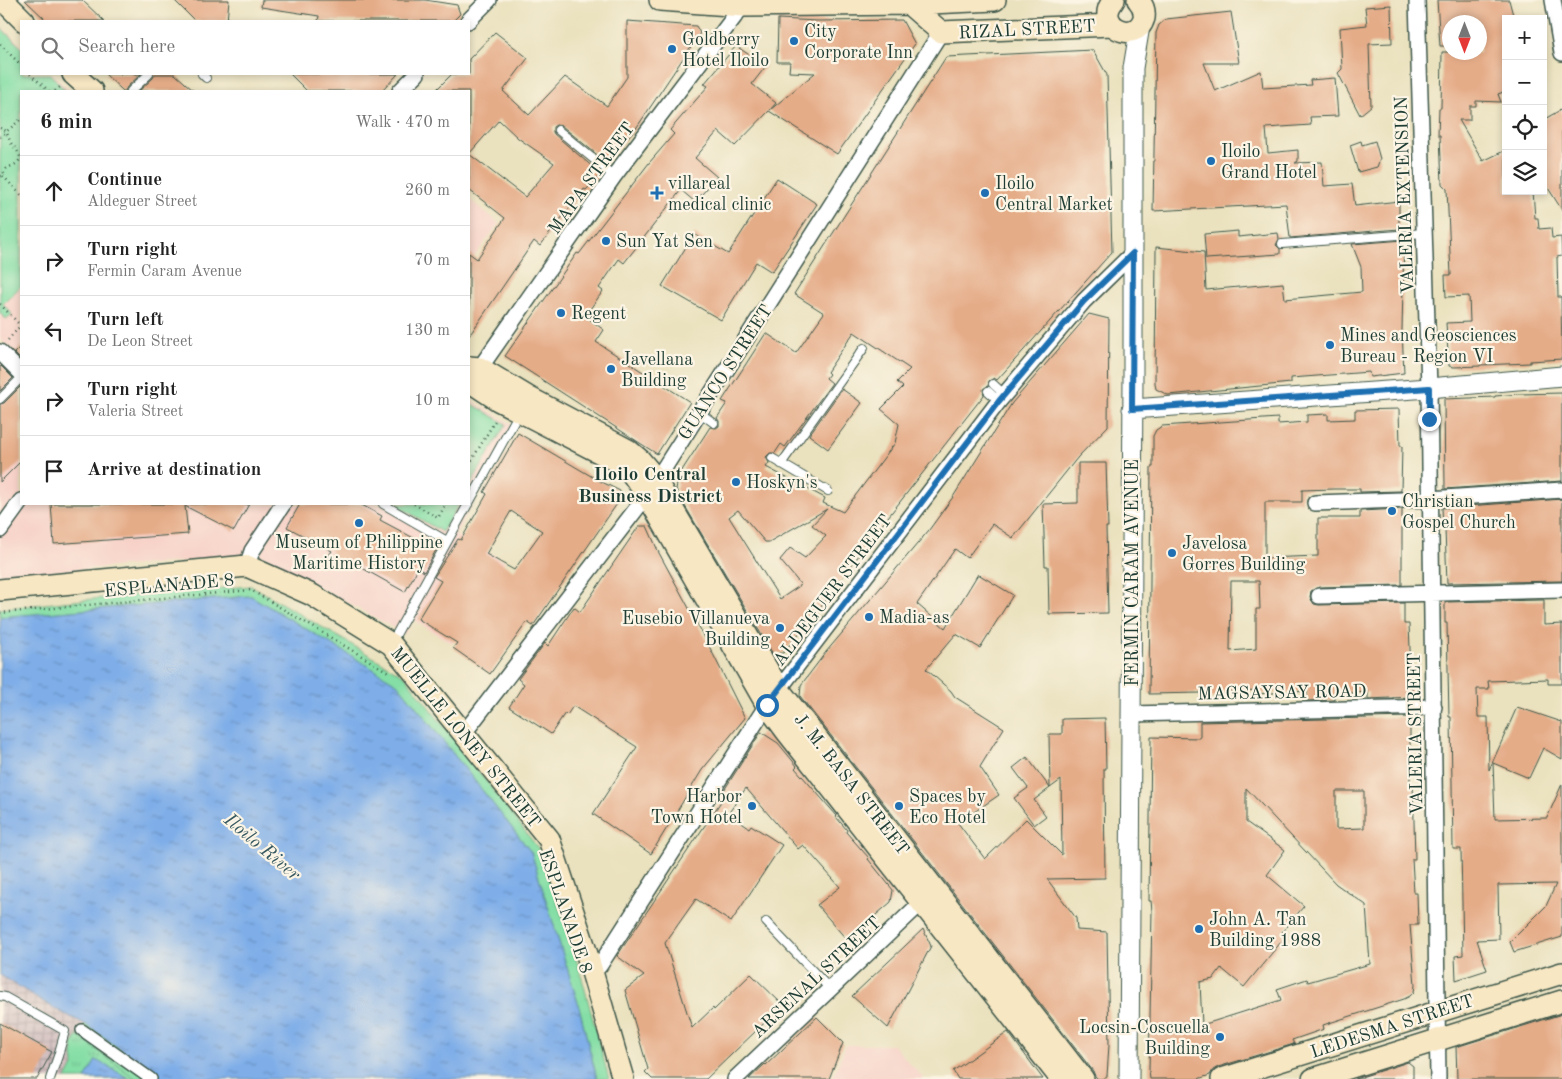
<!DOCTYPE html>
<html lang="en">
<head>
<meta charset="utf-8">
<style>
	:root { --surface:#fff; --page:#f2f2f2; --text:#222; --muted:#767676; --line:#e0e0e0 }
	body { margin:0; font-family:"Old Standard TT",serif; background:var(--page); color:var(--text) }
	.controls { position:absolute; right:15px; top:15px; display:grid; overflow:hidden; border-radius:0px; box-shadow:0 2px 8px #0003 }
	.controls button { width:45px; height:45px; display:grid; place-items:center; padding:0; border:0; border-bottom:1px solid var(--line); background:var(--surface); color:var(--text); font:25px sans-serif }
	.compass { position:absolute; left:1442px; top:15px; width:45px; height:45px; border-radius:50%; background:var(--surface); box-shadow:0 2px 8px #0003; rotate:180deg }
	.stop { position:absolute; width:15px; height:15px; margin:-11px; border:4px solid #1f6fb2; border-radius:50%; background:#fff }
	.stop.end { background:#1f6fb2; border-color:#fff; box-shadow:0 1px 5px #0008 }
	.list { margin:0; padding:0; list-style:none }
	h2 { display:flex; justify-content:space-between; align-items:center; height:65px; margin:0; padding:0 20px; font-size:21px }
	h2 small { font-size:16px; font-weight:400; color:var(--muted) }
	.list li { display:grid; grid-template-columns:32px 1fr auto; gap:15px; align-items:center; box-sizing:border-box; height:70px; padding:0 20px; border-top:1px solid var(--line) }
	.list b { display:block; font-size:19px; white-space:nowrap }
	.list p { margin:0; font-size:16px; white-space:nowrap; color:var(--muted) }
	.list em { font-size:16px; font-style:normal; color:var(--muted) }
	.icon { flex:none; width:28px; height:28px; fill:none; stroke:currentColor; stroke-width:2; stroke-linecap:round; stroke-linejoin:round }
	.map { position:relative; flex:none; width:1562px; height:1079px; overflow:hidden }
	.search { position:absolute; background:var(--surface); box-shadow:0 2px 8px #0003; left:20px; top:20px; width:450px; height:55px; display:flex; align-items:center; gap:12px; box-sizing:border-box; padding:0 18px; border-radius:0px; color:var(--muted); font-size:19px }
	.panel { position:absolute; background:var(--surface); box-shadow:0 2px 8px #0003; left:20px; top:90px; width:450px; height:415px; border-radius:0px }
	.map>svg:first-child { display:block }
</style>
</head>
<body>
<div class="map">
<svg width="1562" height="1079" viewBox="0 0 1562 1079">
	<defs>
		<pattern id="industrial-grid" width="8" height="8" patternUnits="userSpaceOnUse" patternTransform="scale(1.25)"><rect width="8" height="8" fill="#d2bfc0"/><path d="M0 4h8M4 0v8" fill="none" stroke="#aa9c9d"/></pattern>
		<pattern id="grass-tufts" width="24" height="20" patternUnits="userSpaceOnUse" patternTransform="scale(1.25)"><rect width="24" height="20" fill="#84dea5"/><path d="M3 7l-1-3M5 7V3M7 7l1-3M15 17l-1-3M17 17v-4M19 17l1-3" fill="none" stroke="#72bf8f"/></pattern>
		<pattern id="water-ripples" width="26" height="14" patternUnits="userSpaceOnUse" patternTransform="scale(1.25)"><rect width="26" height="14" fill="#7eade8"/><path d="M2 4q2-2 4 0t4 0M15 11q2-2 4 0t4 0" fill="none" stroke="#678ebd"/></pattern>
	</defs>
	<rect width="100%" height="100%" fill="#fcf5e5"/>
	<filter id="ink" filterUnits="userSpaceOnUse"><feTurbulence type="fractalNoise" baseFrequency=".02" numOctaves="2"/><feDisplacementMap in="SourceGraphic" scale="10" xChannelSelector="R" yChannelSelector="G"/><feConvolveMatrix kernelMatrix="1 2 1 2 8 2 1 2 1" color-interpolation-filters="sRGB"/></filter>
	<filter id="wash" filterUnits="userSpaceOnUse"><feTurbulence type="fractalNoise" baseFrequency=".0096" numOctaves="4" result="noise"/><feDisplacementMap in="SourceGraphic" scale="20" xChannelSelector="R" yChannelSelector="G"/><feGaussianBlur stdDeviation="1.12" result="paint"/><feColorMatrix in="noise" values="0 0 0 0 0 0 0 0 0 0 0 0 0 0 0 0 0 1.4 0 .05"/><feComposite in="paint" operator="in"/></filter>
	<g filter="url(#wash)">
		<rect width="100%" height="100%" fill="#eae1be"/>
		<path fill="#f7d1c7" d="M0 25 21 45V74H52L70 91H21V504H469V399L515 426 455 535 505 561 476 611 473 609 452 643 413 620 405 634 262 556 0 575V361L11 350 0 339Z
			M469 199 499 223 469 264Z
			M846 1045H893L924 1079H832Z"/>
		<path fill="url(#industrial-grid)" d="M0 975 57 1010 85 1024 72 1045 74 1064 66 1079H0Z"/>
		<path fill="url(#grass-tufts)" stroke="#528e6c" d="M78 1036 135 1078V1079H66L74 1064 72 1045Z"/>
		<path fill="#84dea5" stroke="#528e6c" d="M0 27 21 47V74H50L66 91H21V286L3 304 12 314 6 319 0 313Z
			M469 402 506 424 469 487Z
			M394 504H459L442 532Z
			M252 586 405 676 538 848 565 924 580 971 609 1079H597L578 1003 531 852 398 684 251 596 0 617V609C84 599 168 592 252 586Z
			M85 1024 156 1074 162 1079H135V1078L78 1036Z"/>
		<path fill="url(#water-ripples)" stroke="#4e758e" d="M251 596 398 684 531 852 578 1003 597 1079H162L85 1024 57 1010 0 975V617Z
			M96 1060 130 1079H85Z"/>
		<g id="blocks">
			<path fill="#e5ac88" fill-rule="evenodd" d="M25 0H82L104 21H47Z
				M174 0H229L227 21H195Z
				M262 0H425L457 5 460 14 453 21H318L319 16 261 7Z
				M1437 0H1509L1514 19H1506V91L1498 94 1501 102 1476 101V106H1470V120H1459L1483 161 1506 150V191H1533L1535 218H1538L1539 229 1551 228 1552 238 1561 237 1562 256 1557 257 1558 297H1561L1562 359 1530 361V363L1480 365V366L1454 367 1449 366 1446 323 1470 322 1469 296 1446 297 1445 275H1451L1447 189 1442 184 1440 135H1438L1439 108H1441L1442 52H1480V22H1450V46H1440Z
				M1391 5 1392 43 1369 44 1371 106 1360 115 1338 73 1342 69 1340 28 1367 25 1365 7Z
				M1231 12 1239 63H1204L1215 91 1261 71 1263 88 1311 85 1310 80 1335 78 1338 116 1310 117 1311 125 1266 128 1268 153 1298 150V161L1295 163 1322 162 1324 186 1352 184 1355 206 1399 201V229L1290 238 1286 204 1153 211 1156 33 1159 25 1166 19Z
				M778 19 818 21 902 20 915 44 837 154 769 111 735 146 718 131 695 158 717 177 695 202 681 190 624 263 619 259 599 288 603 291 585 316 604 330 596 342 690 402 657 454 505 356 577 253 579 254 649 163 674 134 670 130 708 86 704 84 736 46 766 66 752 84 776 103 770 110 815 73 789 72 790 62H777Z
				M627 21 696 26 700 33 637 127 606 162 562 126 556 125 553 127V132L554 134 601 174 586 190 584 189 540 246 534 241 469 336V253L477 259 505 218 469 190V91H435L452 74H469V59L495 32 528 58 503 91 529 115 565 77 607 106 627 77ZM499 120 518 138 554 163 525 197 469 154Z
				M1093 50 1107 75 1112 252 997 380 994 378 989 381 988 386 983 389 984 395 870 540 824 603 783 653 773 654 679 496 676 489 679 475 710 427 716 428 719 426V421L717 418 727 403 722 401 766 333 796 353 824 313 794 294 946 57ZM854 332 910 369 897 382 903 387 881 409 899 424 895 443 843 512 823 503 825 498 766 467 769 463 766 457 770 453H775L781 444 785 447 832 383 826 378 829 374 827 372ZM827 509 812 525 826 536 805 558 790 548 780 560 801 585 780 599 729 517 738 510 765 542H769Z
				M105 74H141L127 87 125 91H123Z
				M155 74H175L194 91H139L153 78Z
				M290 74H398L382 91H307Z
				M1562 109V210L1543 180V120Z
				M1361 141 1362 145 1375 141 1380 159 1377 167 1358 172 1350 145Z
				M777 178 817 204 772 272 756 262 721 320 662 286 694 234 728 254Z
				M1238 231V237L1278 233 1279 239 1276 245 1280 249V254L1206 259 1204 234Z
				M1404 240 1402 331 1404 373 1370 377 1369 372 1291 378V383L1168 395 1156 389 1155 383 1156 247 1204 252 1206 290 1283 283 1285 299 1362 292 1361 267 1352 244Z
				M1089 314 1109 319 1108 426 1078 457 1013 538 992 524 967 558 955 549 917 604 945 628 978 574 1013 595 980 648 956 634 926 669 951 691 955 697 1004 728 980 767 999 795 958 823 985 859 1026 819 1062 855 1061 780 1050 788 1049 734H1062V719L1105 718 1106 769H1104L1105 878 1047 879 1076 918 1077 930 1107 932 1109 1045 1107 1076 1102 1079H1098L1095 1076 1093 1071 800 696 801 685 826 652 929 530 953 497 1012 403Z
				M21 346V360L14 353Z
				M1 366 13 378 0 391V367Z
				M21 386V461L0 482V404L4 403Z
				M842 389 862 403 828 449 809 435Z
				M1562 393V481L1445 489 1444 399 1495 397V396L1520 394Z
				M1399 409 1400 446H1402L1401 491 1360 492V489H1334L1302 490V502H1265V558L1318 556V518H1360V511L1402 509V585L1319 587 1311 591 1310 597 1314 604 1319 605 1404 603V624H1409L1412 697 1368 699V692L1334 694V700L1307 701V691L1256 694V690L1229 692V697L1201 699V693L1149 694 1151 467H1153V436L1156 430 1162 426 1278 418V424L1307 422V415L1328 414V420L1355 419V410ZM1231 581H1259L1260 609H1256V649L1230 651Z
				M518 433 596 479 620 491 621 498 533 626 527 622 490 674 453 648 457 643 418 619 441 581 434 577 458 539 461 540 487 494 484 492ZM511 511 542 531 514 570 486 554Z
				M1078 463H1106L1108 527H1106L1108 613 1049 614 1048 566H1045L1043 504 1078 503Z
				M1562 499V581L1447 583 1445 529H1443L1442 508Z
				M51 504H249L234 531 185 506 188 534 54 544Z
				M300 504H360L382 516 380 520 436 550 424 572 418 568 405 592 355 564 353 569 329 555 332 551 287 527Z
				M639 526H647L659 553 703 634 745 718 702 770 651 854 593 814 637 747 573 706 567 715 565 713 551 734 509 707 524 684 518 679 545 643 548 646 574 607 580 612Z
				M1544 600V625L1562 624V684H1548V679L1488 681 1489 689H1477L1478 717H1488L1489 770 1517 707 1562 722V759L1543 748 1529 778 1493 763 1495 819 1547 818 1562 784V937L1514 952 1510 942 1546 906 1556 884 1498 885 1499 939 1477 940 1487 970 1456 980 1455 956 1463 955 1461 849H1453L1451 717H1449L1447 623H1445V602Z
				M1410 717V784H1413L1415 859H1412L1414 893H1417L1418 925H1410L1415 985 1414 992 1410 996 1404 999 1323 1025 1324 1029 1292 1040 1294 1044 1218 1067 1213 1070 1210 1075 1198 1079H1150L1149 1071 1152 911 1151 901H1149L1151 737 1200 738V722ZM1246 788 1336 884 1366 905 1370 964 1308 982 1307 979 1277 989 1281 1000 1202 1025 1200 982 1213 979 1221 968 1244 987 1286 936 1282 932 1304 906 1267 875 1285 850 1246 822ZM1336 791H1364V828L1336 829Z
				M761 732 778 743 797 766 795 768 837 816 836 817 847 830 846 832 869 858 868 859 893 890 891 902 847 940 817 905 840 887 803 845 798 849 746 788 728 814 749 828 751 825 782 845 731 922 696 899 665 943 692 1028 713 1008 714 1010 751 974 783 1005 706 1079H652L645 1072 648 1069 625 990 644 976 617 956 724 797 721 795Z
				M1027 757 1050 788 1034 800 1046 816 1034 825 1014 798 1028 788 1013 768Z
				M923 929 931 946 888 1028 852 996Z
				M1562 1014V1079H1457L1456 1047Z
				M817 1017 843 1043 829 1079H749L765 1064 766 1065Z
				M0 1023 52 1052 37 1079H0Z
				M1008 1032 1043 1079H958L953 1071Z
				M1408 1062 1413 1066V1079H1355Z"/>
		</g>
	</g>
	<g filter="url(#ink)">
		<use href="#blocks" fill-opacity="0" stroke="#3d5649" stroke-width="1"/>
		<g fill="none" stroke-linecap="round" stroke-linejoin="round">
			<defs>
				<path id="service" d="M202 74 206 78
					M131 91 149 74
					M558 130 614 176
					M1282 244 1424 233
					M993 384 1005 395
					M988 391 999 401
					M0 399 21 378
					M700 413 714 423
					M772 458 828 491
					M781 464 864 348
					M469 503 519 413
					M383 504 447 541
					M392 642 468 504
					M766 922 830 989
					M0 996 5 997 65 1031 58 1056 50 1079"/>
				<path id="pedestrian" d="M82 1030 151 1079"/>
				<path id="minor" d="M1417 0 1429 388 1438 1079
					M1553 0 1562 53
					M468 21 489 0
					M400 91 417 74
					M0 352 21 373
					M475 375 614 176 747 0
					M1315 503 1430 499 1562 490
					M0 530 21 501
					M247 566 252 551 283 504
					M1319 596 1562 590
					M1131 714 1434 707
					M464 733 647 495 941 32
					M592 974 600 965 767 705 999 401 1084 301 1133 253
					M735 1079 922 902"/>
				<path id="tertiary" d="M1132 409 1429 388 1562 376
					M1129 1079 1133 375V68L1140 26"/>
				<path id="secondary" d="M3 0 24 21
					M660 0 744 6 909 4 995 0
					M1114 0C1092 25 1136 46 1144 18 1145 11 1143 5 1138 0
					M909 4 941 32 1112 25
					M73 74 92 91
					M469 367 480 368 528 397 628 450 640 460 652 474 780 691 1083 1079
					M469 381 498 400 618 462 630 471 647 495 767 705 787 732 1061 1079
					M0 590 247 566 312 595 391 644 549 839 586 951 623 1079
					M1222 1079 1562 973
					M1313 1079 1562 1001"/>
			</defs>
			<use href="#service" stroke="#3d5649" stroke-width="10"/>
			<use href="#pedestrian" stroke="#3d5649" stroke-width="14"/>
			<use href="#minor" stroke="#3d5649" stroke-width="18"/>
			<use href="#tertiary" stroke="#3d5649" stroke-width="21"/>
			<use href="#secondary" stroke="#3d5649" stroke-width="24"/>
			<path stroke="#3d5649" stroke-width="2.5" stroke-dasharray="1 4" stroke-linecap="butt" d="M0 44 21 65
				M30 74 49 91
				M55 91 60 87
				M0 128 6 131C8 135 9 139 11 143 14 148 25 156 17 163 10 169 6 164 3 176H0
				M0 137 21 119
				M3 176 21 195
				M0 304 21 326
				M8 340 21 325
				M469 465 496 419
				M414 504 438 518 446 504
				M0 613 251 590 390 673"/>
			<use href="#service" stroke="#fff" stroke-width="8"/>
			<use href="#pedestrian" stroke="#fff" stroke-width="11"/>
			<use href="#minor" stroke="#fff" stroke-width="15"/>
			<use href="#tertiary" stroke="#fff" stroke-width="19"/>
			<use href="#secondary" stroke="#f8e7c3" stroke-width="21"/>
		</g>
	</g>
	<g fill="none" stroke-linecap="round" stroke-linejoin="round" filter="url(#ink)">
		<path stroke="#1f6fb2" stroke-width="6" d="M767 705 999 401 1084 301 1133 253 1132 409 1429 388V419"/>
	</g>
	<g fill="#1f6fb2" stroke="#fcf5e5" stroke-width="2">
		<circle cx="794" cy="41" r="5"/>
		<circle cx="672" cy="49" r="5"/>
		<circle cx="1211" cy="161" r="5"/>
		<path d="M654.5 185.5h5v5h5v5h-5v5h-5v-5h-5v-5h5z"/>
		<circle cx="985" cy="193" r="5"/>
		<circle cx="606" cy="241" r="5"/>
		<circle cx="561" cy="313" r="5"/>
		<circle cx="1330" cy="345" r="5"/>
		<circle cx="611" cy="369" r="5"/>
		<circle cx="736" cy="482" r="5"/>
		<circle cx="1392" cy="511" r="5"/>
		<circle cx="359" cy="523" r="5"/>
		<circle cx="1172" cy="553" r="5"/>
		<circle cx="869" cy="617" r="5"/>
		<circle cx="780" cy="628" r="5"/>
		<circle cx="752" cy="806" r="5"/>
		<circle cx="899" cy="806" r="5"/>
		<circle cx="1199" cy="929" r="5"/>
		<circle cx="1220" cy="1037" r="5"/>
	</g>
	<g text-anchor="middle" stroke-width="4.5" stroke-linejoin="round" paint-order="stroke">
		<g font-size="18" fill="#1f3d34" stroke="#fcf5e5">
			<text transform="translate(1027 29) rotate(-3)" y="6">RIZAL STREET</text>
			<text transform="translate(591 178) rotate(-54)" y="6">MAPA STREET</text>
			<text transform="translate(1404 195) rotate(-92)" y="6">VALERIA EXTENSION</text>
			<text transform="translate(725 372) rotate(-57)" y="6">GUANCO STREET</text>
			<text transform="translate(1132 573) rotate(-90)" y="6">FERMIN CARAM AVENUE</text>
			<text transform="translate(169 585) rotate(-5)" y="6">ESPLANADE 8</text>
			<text transform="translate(832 590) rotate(-53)" y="6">ALDEGUER STREET</text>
			<text transform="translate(1282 692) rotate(-1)" y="6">MAGSAYSAY ROAD</text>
			<text transform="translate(1415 734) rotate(-91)" y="6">VALERIA STREET</text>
			<text transform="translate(466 737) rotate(51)" y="6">MUELLE LONEY STREET</text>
			<text transform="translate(852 784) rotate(52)" y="6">J. M. BASA STREET</text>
			<text transform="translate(566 911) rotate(71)" y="6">ESPLANADE 8</text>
			<text transform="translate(816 977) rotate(-43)" y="6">ARSENAL STREET</text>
			<text transform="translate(1392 1026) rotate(-18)" y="6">LEDESMA STREET</text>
		</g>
		<g font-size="18" fill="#1f3d34" stroke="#fcf5e5" text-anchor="start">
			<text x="804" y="37">City<tspan x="804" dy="21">Corporate Inn</tspan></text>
			<text x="682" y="45">Goldberry<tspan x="682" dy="21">Hotel Iloilo</tspan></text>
			<text x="1221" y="157">Iloilo<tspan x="1221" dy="21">Grand Hotel</tspan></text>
			<text x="668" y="189">villareal<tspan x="668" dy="21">medical clinic</tspan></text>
			<text x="995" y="189">Iloilo<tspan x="995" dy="21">Central Market</tspan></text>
			<text x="616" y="247">Sun Yat Sen</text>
			<text x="571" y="319">Regent</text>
			<text x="1340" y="341">Mines and Geosciences<tspan x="1340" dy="21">Bureau - Region VI</tspan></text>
			<text x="621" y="365">Javellana<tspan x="621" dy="21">Building</tspan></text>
			<text x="746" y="488">Hoskyn's</text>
			<text x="1402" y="507">Christian<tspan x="1402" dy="21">Gospel Church</tspan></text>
			<text x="359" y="548" text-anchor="middle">Museum of Philippine<tspan x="359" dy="21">Maritime History</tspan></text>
			<text x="1182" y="549">Javelosa<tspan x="1182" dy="21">Gorres Building</tspan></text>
			<text x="879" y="623">Madia-as</text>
			<text x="770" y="624" text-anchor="end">Eusebio Villanueva<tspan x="770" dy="21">Building</tspan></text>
			<text x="742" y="802" text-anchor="end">Harbor<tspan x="742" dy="21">Town Hotel</tspan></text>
			<text x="909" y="802">Spaces by<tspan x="909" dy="21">Eco Hotel</tspan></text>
			<text x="1209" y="925">John A. Tan<tspan x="1209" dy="21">Building 1988</tspan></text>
			<text x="1210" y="1033" text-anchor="end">Locsin-Coscuella<tspan x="1210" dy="21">Building</tspan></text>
		</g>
		<g font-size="19" font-weight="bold" fill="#1f3d34" stroke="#fcf5e5">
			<text x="650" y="480">Iloilo Central<tspan x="650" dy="22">Business District</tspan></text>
		</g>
		<g font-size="19" font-style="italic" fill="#375961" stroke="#fcf5e5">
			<text transform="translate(263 846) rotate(40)" y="7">Iloilo River</text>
		</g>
	</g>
</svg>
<div class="controls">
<button>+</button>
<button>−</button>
<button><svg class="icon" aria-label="locate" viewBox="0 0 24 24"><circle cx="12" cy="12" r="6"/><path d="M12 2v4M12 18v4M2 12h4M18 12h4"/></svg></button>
<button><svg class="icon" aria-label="layers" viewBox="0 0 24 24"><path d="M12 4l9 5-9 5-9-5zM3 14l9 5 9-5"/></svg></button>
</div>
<svg class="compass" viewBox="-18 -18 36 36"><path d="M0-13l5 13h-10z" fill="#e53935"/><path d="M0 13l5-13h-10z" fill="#767676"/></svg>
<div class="stop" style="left:767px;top:705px"></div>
<div class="stop end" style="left:1429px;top:419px"></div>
<div class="search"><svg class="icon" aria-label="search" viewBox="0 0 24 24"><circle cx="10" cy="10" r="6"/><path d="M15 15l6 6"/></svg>Search here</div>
<section class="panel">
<h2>6 min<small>Walk · 470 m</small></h2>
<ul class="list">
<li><svg class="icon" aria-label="ahead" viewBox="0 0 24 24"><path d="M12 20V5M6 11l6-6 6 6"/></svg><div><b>Continue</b><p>Aldeguer Street</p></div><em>260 m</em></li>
<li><svg class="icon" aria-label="right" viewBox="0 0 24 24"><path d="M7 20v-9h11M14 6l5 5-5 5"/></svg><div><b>Turn right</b><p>Fermin Caram Avenue</p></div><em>70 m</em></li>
<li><svg class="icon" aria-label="left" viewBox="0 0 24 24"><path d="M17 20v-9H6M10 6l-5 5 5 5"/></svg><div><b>Turn left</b><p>De Leon Street</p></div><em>130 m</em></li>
<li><svg class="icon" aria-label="right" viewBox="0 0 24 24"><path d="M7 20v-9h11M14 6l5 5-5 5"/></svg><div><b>Turn right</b><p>Valeria Street</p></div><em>10 m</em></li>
<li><svg class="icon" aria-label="arrive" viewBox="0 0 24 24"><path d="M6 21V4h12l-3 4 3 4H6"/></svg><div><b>Arrive at destination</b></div></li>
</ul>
</section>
</div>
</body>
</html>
